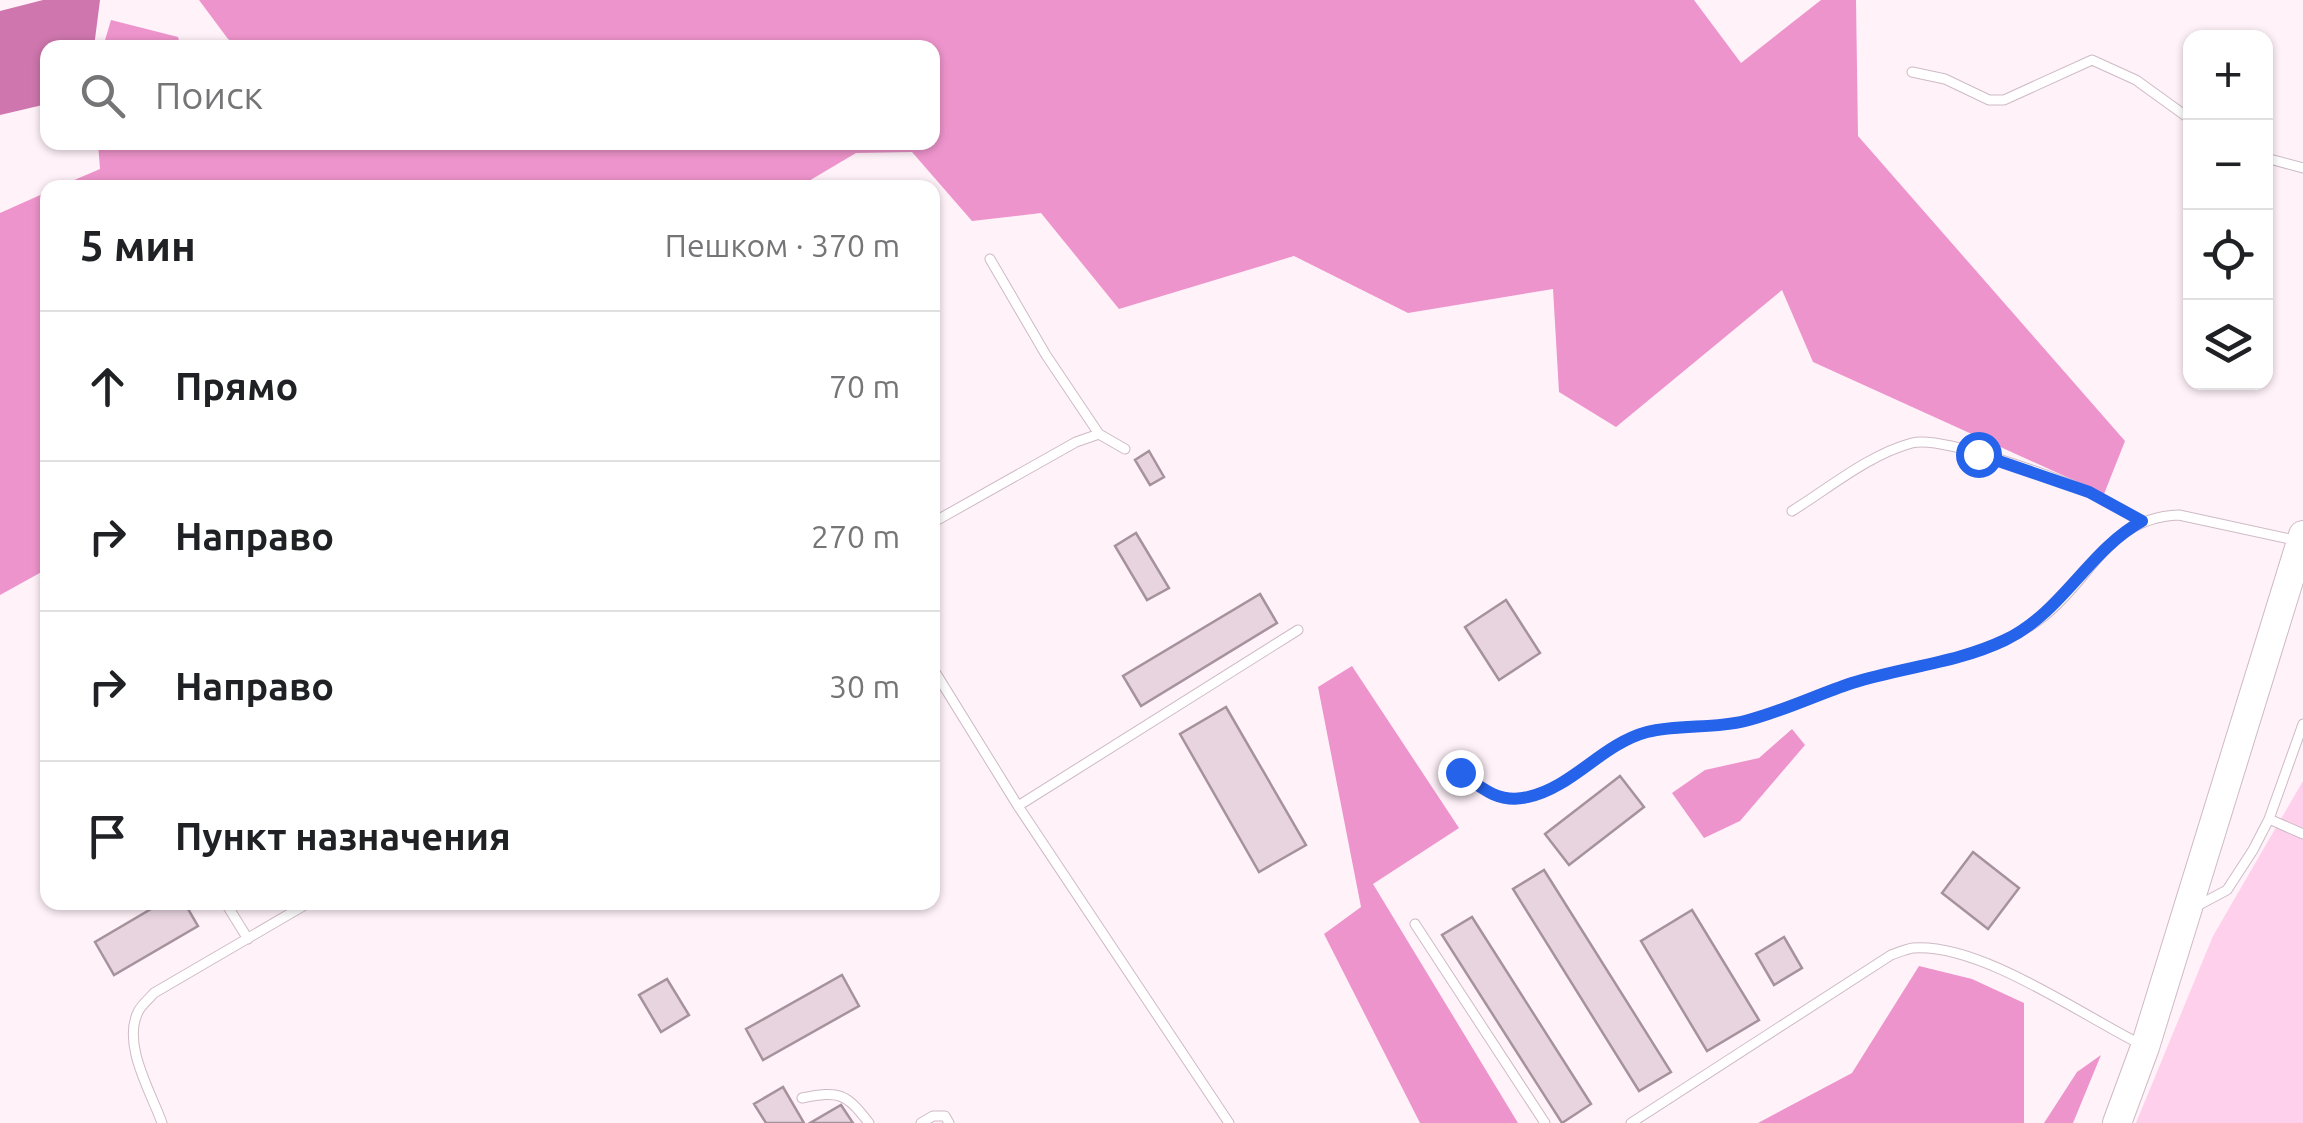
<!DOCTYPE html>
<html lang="ru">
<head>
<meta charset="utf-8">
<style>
	:root { --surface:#fff; --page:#f2f2f2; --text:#202124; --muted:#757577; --line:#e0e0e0 }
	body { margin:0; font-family:Ubuntu,sans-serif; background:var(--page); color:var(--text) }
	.controls { position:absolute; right:30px; top:30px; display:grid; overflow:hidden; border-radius:20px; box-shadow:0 2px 8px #0004 }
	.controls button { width:90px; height:90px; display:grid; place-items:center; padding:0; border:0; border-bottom:2px solid var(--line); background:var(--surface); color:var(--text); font:50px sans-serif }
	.stop { position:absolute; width:30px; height:30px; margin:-22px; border:8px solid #2563eb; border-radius:50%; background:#fff }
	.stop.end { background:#2563eb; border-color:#fff; box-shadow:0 2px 10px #0008 }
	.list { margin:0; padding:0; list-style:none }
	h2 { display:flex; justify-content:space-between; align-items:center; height:130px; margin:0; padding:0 40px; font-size:42px }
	h2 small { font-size:32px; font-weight:400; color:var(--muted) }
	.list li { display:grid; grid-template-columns:65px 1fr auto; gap:30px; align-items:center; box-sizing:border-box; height:150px; padding:0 40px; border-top:2px solid var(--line) }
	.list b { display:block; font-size:38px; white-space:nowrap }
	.list em { font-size:32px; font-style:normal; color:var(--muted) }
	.icon { flex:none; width:55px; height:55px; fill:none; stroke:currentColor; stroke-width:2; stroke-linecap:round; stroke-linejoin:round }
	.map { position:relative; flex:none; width:2303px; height:1123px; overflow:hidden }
	.search { position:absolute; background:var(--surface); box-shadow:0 2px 8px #0004; left:40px; top:40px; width:900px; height:110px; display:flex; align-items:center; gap:25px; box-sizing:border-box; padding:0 35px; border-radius:20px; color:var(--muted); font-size:38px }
	.panel { position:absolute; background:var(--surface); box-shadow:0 2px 8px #0004; left:40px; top:180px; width:900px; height:730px; border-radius:20px }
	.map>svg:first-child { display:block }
</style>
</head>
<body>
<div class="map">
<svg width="2303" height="1123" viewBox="0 0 2303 1123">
	<rect width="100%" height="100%" fill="#fff2f9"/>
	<path fill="#fed0eb" d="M2303 781V1123H2136L2213 936Z"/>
	<path fill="#ee94cc" d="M199 0H1694L1741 63 1821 0H1856L1858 136 2125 441 2104 494 1813 362 1782 290 1616 427 1559 392 1553 289 1408 313 1294 256 1119 309 1041 213 972 221 912 152 856 153 797 188 58 187 100 169 98 143 932 142V48L242 47 228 39Z
		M111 20 178 37 181 47H103Z
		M47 192V569L0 595V213Z
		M1352 666 1459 828 1373 884 1518 1123H1420L1324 934 1361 907 1318 687Z
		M1792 729 1805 745 1740 821 1704 838 1672 793 1705 770 1759 758Z
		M1919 966 1972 979 2024 1003V1123H1758L1852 1073Z
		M2101 1055 2073 1123H2044L2077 1072Z"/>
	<path fill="#ce76ad" d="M43 0H100L94 47 48 48 47 104 0 115V11Z"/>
	<path fill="#e8d4df" stroke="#a6929d" stroke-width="2.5" d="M1149 451 1164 477 1150 485 1135 460Z
		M1136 533 1169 588 1147 600 1115 546Z
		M1260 594 1277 623 1141 706 1123 676Z
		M1506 600 1540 653 1499 680 1465 627Z
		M1226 707 1306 845 1259 872 1180 734Z
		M1620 776 1644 807 1569 865 1545 834Z
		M1973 852 2019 888 1988 929 1942 893Z
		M1544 870 1671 1072 1639 1091 1513 889Z
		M163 902H184L198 926 114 975 95 942Z
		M1692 910 1759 1020 1707 1051 1641 941Z
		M1472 917 1591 1104 1562 1123 1442 935Z
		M1784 937 1802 968 1774 985 1756 954Z
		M842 975 859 1006 763 1060 746 1029Z
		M667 979 689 1015 661 1032 639 995Z
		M783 1087 804 1123H766L754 1104Z
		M841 1105 853 1123H810Z"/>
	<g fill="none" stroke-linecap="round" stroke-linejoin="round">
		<defs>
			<path id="service" d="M1912 72 1945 79 1989 100H2004L2092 60 2136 80 2190 119
				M2266 158 2303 168
				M990 259 1046 355 1099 434
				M1792 511C1829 488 1870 454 1912 443 1941 435 2057 478 2088 492 2106 500 2124 511 2142 521
				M932 523 1076 442 1099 434 1125 449
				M932 667 1018 806 1229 1123
				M1460 772C1481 789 1499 804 1528 797 1573 787 1602 744 1647 732 1679 724 1713 729 1745 721 1781 712 1816 695 1852 683 1903 667 1957 663 2005 640 2019 633 2033 625 2044 616 2092 578 2109 517 2179 515L2299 541
				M1018 806 1298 630
				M2269 819 2303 834
				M225 902 248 939
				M2197 906 2227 890 2253 850 2269 819 2303 724
				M1415 924 1545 1123
				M802 1098C839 1091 845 1092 869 1123
				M162 1123C151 1092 122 1045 138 1012 141 1005 149 999 154 993L310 902
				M921 1123 933 1116H945L949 1123
				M1631 1123 1891 955C1897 953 1906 949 1913 948 1981 943 2081 1015 2142 1045"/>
			<path id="primary" d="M2117 1123 2145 1047 2303 535"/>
		</defs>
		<use href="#service" stroke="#cebac6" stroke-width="11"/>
		<use href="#primary" stroke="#cebac6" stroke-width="30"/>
		<use href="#service" stroke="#fff" stroke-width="9"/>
		<use href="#primary" stroke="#fff" stroke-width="28"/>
	</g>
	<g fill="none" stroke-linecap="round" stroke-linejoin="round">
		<path stroke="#2563eb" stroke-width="12" d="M1460 772C1481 788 1499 804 1528 797 1573 787 1602 744 1647 732 1679 724 1713 729 1745 721 1781 712 1816 695 1852 683 1903 667 1957 663 2005 640 2063 612 2088 551 2142 521L2089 492 1978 454"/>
	</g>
</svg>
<div class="controls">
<button>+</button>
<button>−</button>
<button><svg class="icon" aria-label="locate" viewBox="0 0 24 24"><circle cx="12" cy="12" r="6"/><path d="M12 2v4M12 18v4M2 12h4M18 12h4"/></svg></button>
<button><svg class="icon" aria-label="layers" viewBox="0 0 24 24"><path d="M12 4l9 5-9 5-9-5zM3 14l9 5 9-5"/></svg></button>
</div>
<div class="stop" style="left:1978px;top:454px"></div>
<div class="stop end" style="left:1460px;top:772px"></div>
<div class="search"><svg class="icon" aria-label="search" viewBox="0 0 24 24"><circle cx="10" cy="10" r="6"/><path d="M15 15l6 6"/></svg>Поиск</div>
<section class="panel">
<h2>5 мин<small>Пешком · 370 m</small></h2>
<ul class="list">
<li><svg class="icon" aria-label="ahead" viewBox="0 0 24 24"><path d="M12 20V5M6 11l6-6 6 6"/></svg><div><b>Прямо</b></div><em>70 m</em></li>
<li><svg class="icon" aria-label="right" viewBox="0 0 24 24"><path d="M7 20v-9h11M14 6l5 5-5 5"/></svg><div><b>Направо</b></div><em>270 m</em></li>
<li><svg class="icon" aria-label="right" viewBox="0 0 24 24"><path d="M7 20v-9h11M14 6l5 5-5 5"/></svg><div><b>Направо</b></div><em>30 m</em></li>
<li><svg class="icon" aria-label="arrive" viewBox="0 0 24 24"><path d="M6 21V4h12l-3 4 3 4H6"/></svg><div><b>Пункт назначения</b></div></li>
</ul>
</section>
</div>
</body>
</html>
